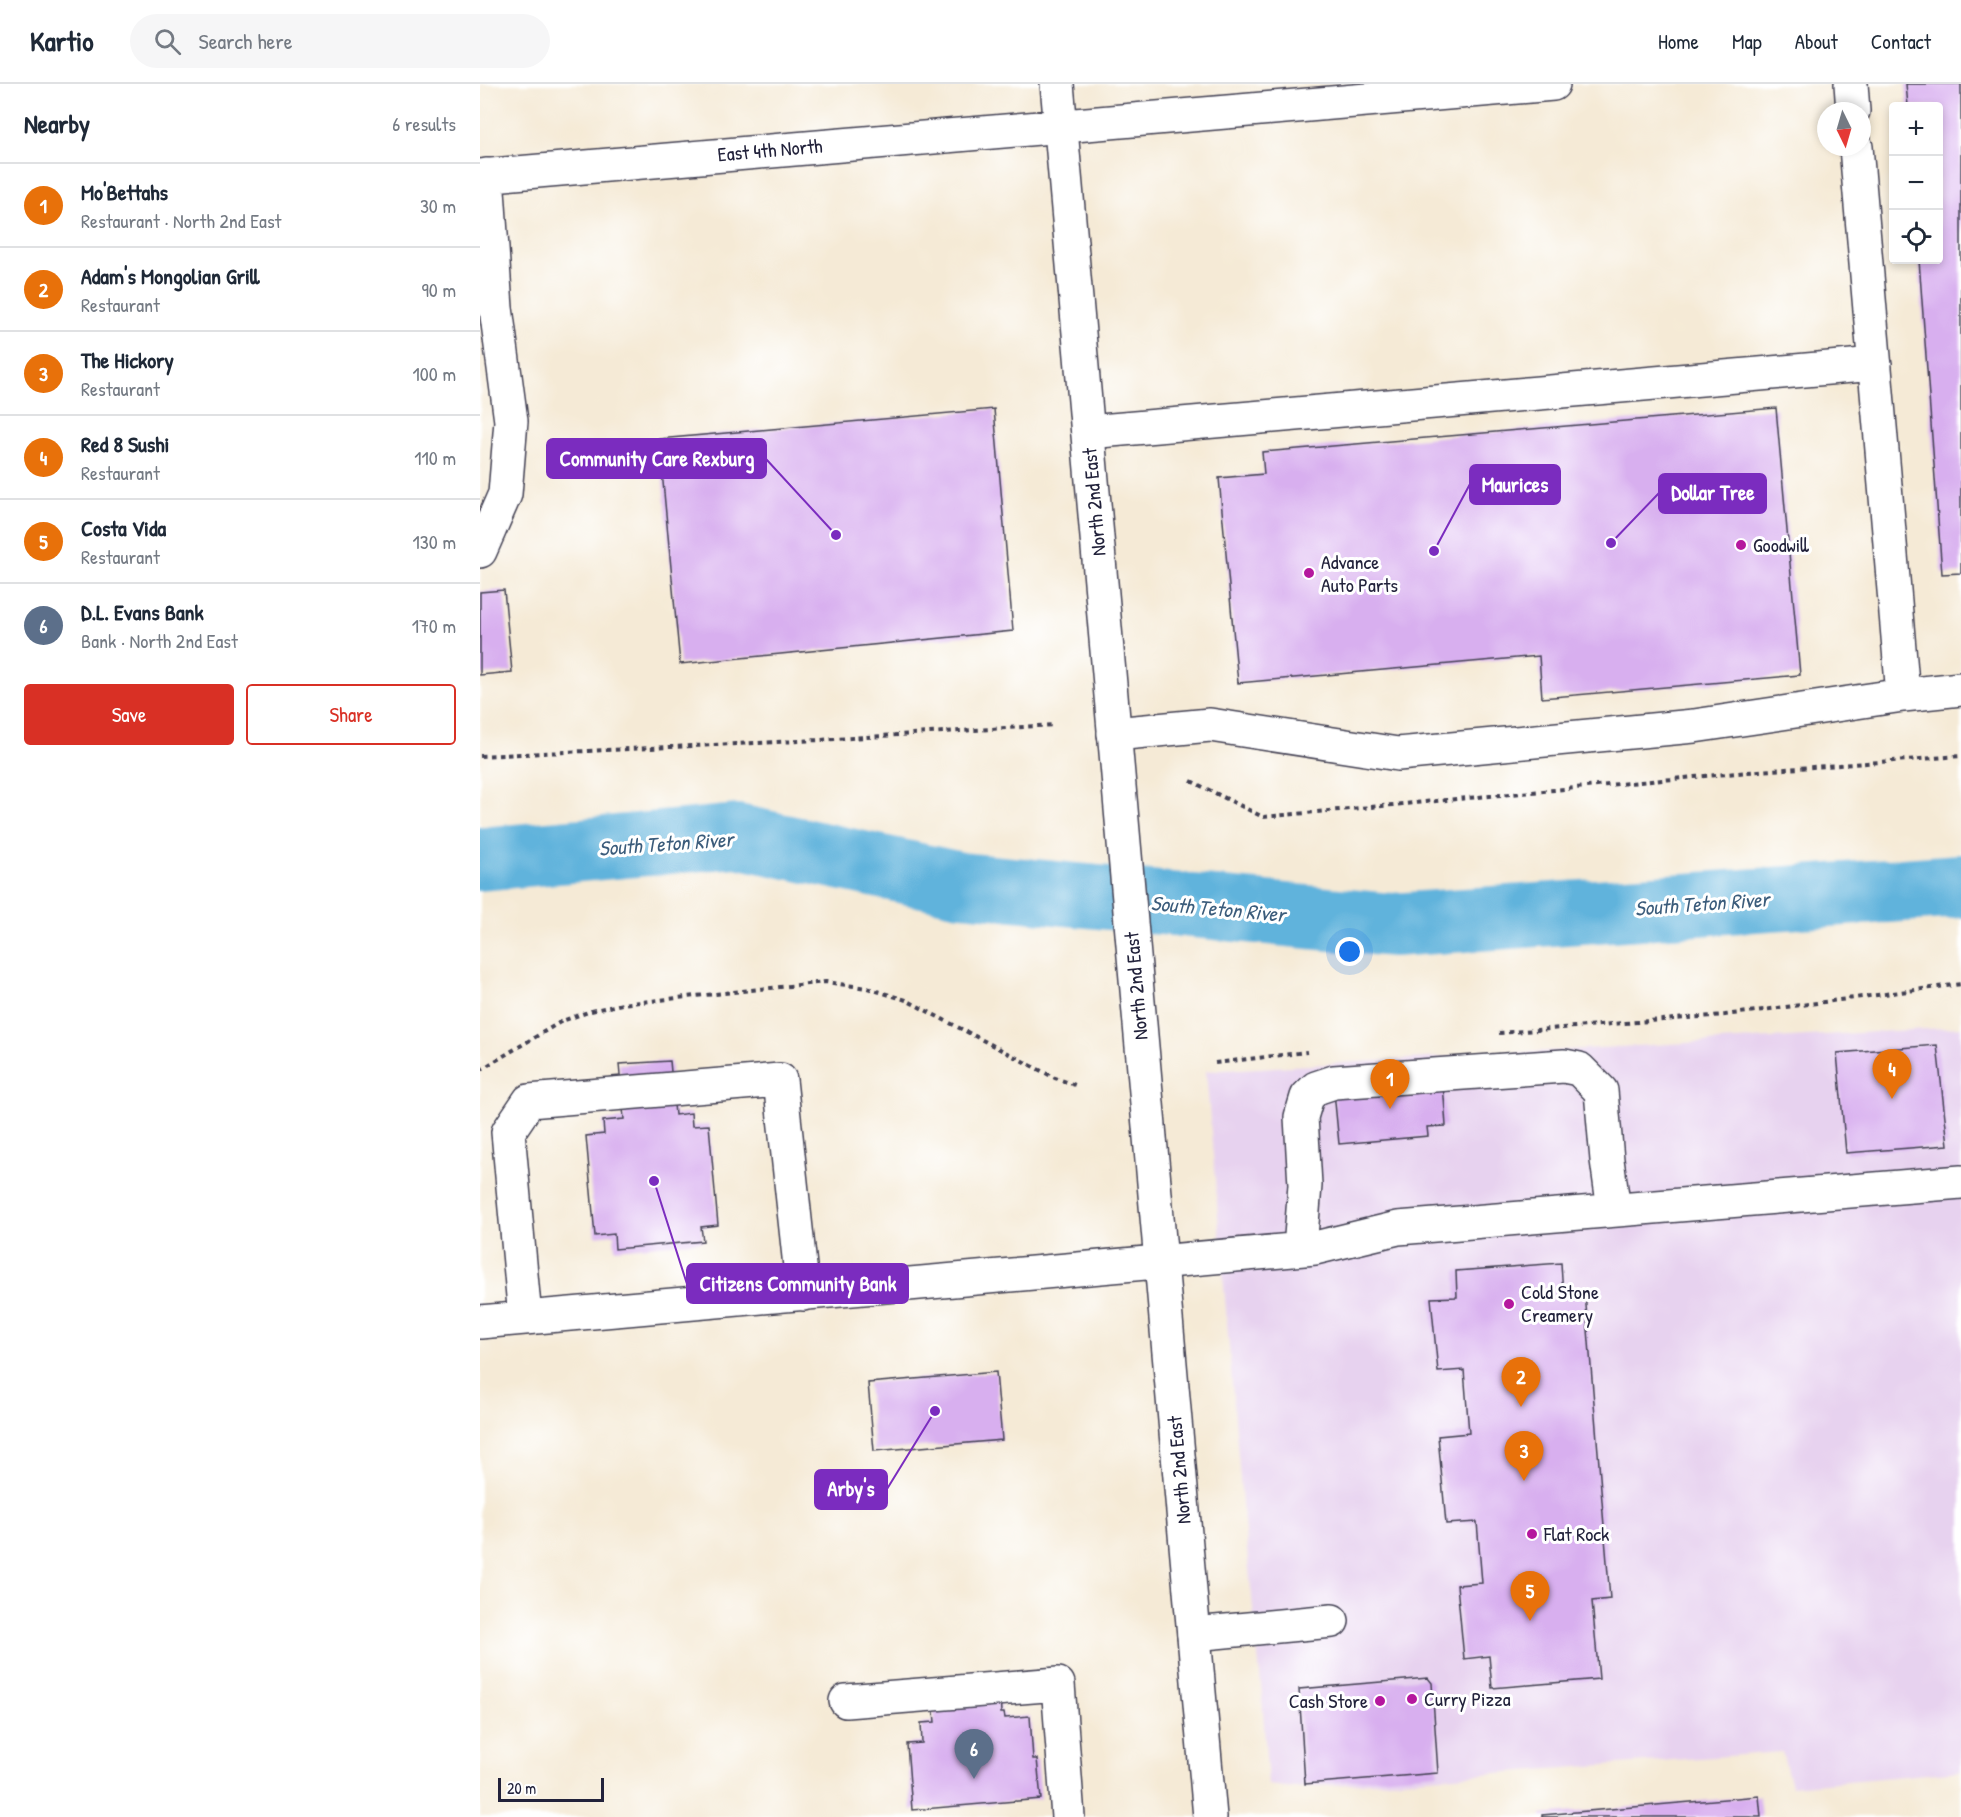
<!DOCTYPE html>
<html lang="en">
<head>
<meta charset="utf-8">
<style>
	:root { --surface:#fff; --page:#f6f6f7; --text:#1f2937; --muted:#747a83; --line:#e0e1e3; --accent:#d93025 }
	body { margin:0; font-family:"Patrick Hand",sans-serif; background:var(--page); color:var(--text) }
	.controls { position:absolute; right:18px; top:18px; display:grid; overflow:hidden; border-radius:6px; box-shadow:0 3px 9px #0003 }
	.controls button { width:54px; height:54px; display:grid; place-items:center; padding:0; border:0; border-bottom:2px solid var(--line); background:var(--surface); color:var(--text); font:30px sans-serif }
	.compass { position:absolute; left:1337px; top:18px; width:54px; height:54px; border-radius:50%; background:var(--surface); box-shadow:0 3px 9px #0003; rotate:175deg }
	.scale { position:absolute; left:18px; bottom:15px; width:106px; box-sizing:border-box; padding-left:6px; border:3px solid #22223b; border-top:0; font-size:16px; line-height:21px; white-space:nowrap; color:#22223b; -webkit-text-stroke:4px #fff; paint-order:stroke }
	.you { position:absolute; left:870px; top:868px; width:21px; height:21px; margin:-15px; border:4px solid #fff; border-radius:50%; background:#1a73e8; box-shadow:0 0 0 9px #1a73e833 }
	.badge { display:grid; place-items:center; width:39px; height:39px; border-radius:50%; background:var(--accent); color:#fff; font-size:20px; font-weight:700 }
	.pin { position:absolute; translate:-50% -50px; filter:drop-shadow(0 2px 3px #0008) }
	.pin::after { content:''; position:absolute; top:32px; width:21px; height:18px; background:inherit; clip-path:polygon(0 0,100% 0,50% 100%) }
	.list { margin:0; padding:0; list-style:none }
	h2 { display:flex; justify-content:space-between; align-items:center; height:78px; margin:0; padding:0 24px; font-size:26px }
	h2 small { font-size:20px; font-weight:400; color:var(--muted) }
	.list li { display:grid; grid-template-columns:39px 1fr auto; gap:18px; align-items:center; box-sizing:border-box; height:84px; padding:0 24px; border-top:2px solid var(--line) }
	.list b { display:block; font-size:22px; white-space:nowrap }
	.list p { margin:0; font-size:20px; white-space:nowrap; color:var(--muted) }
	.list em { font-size:20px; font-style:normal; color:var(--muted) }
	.actions { display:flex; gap:12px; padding:18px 24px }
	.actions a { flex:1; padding:14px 0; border:2px solid var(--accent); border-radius:6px; text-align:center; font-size:21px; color:var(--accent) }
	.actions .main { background:var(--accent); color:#fff }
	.icon { flex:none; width:33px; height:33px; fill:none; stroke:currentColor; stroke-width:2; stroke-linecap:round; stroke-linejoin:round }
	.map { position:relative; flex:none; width:1481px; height:1733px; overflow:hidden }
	header { display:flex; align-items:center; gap:36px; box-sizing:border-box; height:84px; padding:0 30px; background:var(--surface); border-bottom:2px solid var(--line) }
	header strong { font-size:28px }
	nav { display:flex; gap:33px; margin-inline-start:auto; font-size:21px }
	.search { width:420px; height:54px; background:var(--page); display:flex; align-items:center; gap:15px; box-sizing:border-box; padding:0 21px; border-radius:33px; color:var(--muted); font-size:22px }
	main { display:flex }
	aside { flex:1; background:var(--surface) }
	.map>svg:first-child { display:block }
</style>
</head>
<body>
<header>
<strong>Kartio</strong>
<div class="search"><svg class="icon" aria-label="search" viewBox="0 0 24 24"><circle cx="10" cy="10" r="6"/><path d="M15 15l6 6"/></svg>Search here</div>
<nav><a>Home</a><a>Map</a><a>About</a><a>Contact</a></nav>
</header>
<main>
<aside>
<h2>Nearby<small>6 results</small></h2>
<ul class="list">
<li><span class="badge" style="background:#e8710a">1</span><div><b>Mo'Bettahs</b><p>Restaurant · North 2nd East</p></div><em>30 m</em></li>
<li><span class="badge" style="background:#e8710a">2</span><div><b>Adam's Mongolian Grill</b><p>Restaurant</p></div><em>90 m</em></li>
<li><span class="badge" style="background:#e8710a">3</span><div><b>The Hickory</b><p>Restaurant</p></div><em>100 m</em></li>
<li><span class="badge" style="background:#e8710a">4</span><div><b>Red 8 Sushi</b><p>Restaurant</p></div><em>110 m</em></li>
<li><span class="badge" style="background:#e8710a">5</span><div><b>Costa Vida</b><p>Restaurant</p></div><em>130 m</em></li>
<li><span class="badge" style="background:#5c6f8a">6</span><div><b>D.L. Evans Bank</b><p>Bank · North 2nd East</p></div><em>170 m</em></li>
</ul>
<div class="actions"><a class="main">Save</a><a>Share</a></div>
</aside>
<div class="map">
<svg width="1481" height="1733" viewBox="0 0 1481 1733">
	<rect width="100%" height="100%" fill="#fff"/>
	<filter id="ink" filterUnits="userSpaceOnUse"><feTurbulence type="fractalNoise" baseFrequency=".0167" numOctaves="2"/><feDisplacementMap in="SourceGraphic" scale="12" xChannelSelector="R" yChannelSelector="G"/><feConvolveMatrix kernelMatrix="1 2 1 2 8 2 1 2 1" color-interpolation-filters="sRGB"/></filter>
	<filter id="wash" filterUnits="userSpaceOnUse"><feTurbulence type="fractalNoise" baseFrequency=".008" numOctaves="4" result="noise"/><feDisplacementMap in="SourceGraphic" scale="24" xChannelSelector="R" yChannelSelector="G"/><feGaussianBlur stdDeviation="1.35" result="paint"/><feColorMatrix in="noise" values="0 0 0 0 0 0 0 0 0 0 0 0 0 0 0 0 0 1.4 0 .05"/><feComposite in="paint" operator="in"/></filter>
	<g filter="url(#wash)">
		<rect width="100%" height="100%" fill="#f5ead6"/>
		<path fill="#e7d2ef" d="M1481 943V1687L1311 1702 1302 1668 813 1704 788 1701 782 1610 762 1418 726 987Z"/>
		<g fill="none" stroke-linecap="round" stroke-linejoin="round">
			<path stroke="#61b3dc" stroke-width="64" d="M0 775 257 752 481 800 912 841 1481 802"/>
		</g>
		<g id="blocks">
			<path fill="#d8afef" d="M1426 0H1481V489L1462 490 1439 176H1458V22H1428Z
				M1296 324 1320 591 1062 614 1059 572 758 599 739 394 784 390 782 368Z
				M514 325 533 547 200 580 179 355Z
				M24 506 32 588 0 591V508Z
				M1457 961 1468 1061 1366 1069 1357 969Z
				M190 977 195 1031 211 1029 212 1042 229 1041 238 1141 221 1143 223 1157 135 1165 134 1150 115 1152 106 1052 124 1050 123 1037 144 1035 139 980Z
				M963 999 966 1042 947 1043 948 1052 859 1060 854 1008Z
				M1081 1179 1083 1211 1105 1209 1130 1515 1112 1517 1119 1595 1012 1604 1009 1572 984 1575 977 1501 1002 1499 997 1438 966 1440 958 1352 989 1349 984 1286 958 1288 951 1214 977 1213 976 1187Z
				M516 1288 522 1356 394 1367 388 1299Z
				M519 1591 521 1629H524L525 1634 550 1632 553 1675H557L561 1715 432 1726 427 1660 442 1659 441 1639 455 1638 451 1596Z
				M948 1594 952 1599 958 1689 825 1700 819 1605Z
				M1279 1712 1281 1733H1062V1731Z"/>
		</g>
	</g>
	<g filter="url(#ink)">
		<use href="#blocks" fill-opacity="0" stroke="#424052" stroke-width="1.5"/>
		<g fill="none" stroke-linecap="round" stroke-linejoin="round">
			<defs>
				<path id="minor" d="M1371 0 1373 27
					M1376 63 1423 611
					M0 92 1073 0
					M608 348 1395 280
					M0 467 25 410 31 337 16 224 7 91
					M634 650 730 641 918 670 1214 642 1423 611 1481 605
					M820 1165 825 1101 821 1033 827 1013 836 1004 854 998 1084 982 1099 985 1121 1007 1127 1076 1134 1126
					M45 1234 28 1048 49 1017 300 996 323 1210
					M0 1238 835 1164 918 1144 1481 1098
					M714 1550 852 1537
					M366 1617 578 1600 588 1733"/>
				<path id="major" d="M577 0 730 1733"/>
			</defs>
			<use href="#minor" stroke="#424052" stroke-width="36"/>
			<use href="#major" stroke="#424052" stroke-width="36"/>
			<path stroke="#424052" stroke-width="4" stroke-dasharray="4.5 4.5" stroke-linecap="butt" d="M0 672 340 656 573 641
				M711 697 783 733 1279 687 1481 672
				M1019 949 1245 931 1481 900
				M735 979 827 968
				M0 986 82 937 111 927 142 920 346 898 387 904 426 916 575 994 598 1002"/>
			<use href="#minor" stroke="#fff" stroke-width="33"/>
			<use href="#major" stroke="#fff" stroke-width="33"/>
		</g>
	</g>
	<g fill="#b5179e" stroke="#fff" stroke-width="2">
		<circle cx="1261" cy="461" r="6"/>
		<circle cx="829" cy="489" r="6"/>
		<circle cx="1029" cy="1220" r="6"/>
		<circle cx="1052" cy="1450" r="6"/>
		<circle cx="932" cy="1615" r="6"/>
		<circle cx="900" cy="1617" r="6"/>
	</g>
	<g text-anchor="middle" stroke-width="6" stroke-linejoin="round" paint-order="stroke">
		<g font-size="20" fill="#22223b" stroke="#fff">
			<text transform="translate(290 66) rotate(-5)" y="7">East 4th North</text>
			<text transform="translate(614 418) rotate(-95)" y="7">North 2nd East</text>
			<text transform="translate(656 902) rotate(-95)" y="7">North 2nd East</text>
			<text transform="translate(699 1386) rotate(-95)" y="7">North 2nd East</text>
		</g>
		<g font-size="20" fill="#22223b" stroke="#fff" text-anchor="start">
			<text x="1273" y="468">Goodwill</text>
			<text x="841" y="485">Advance<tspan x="841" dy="23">Auto Parts</tspan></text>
			<text x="1041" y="1215">Cold Stone<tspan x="1041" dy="23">Creamery</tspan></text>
			<text x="1064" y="1457">Flat Rock</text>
			<text x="944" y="1622">Curry Pizza</text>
			<text x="888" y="1624" text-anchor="end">Cash Store</text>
		</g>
		<g font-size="21" font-style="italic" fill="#3b5c7b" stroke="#fff">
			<text transform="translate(186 760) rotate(-4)" y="7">South Teton River</text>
			<text transform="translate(1222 820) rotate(-4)" y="7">South Teton River</text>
			<text transform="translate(738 825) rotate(5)" y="7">South Teton River</text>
		</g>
	</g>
	<path fill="none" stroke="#7b2cbf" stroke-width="2" d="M356 451L286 375M954 467L990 400M1131 459L1179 409M174 1097L207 1200M455 1327L407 1405"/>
	<g fill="#7b2cbf" stroke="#fff" stroke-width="2">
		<circle cx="356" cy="451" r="6"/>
		<circle cx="954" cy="467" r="6"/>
		<circle cx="1131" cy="459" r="6"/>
		<circle cx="174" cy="1097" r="6"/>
		<circle cx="455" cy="1327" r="6"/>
	</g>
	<g fill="#7b2cbf" stroke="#7b2cbf" stroke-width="2">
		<rect x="67" y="355" width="219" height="39" rx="6"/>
		<rect x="990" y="381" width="90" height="39" rx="6"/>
		<rect x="1179" y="390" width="107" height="39" rx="6"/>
		<rect x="207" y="1180" width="221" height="39" rx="6"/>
		<rect x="335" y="1386" width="72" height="39" rx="6"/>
	</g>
	<g font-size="21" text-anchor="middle" font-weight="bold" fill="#fff">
		<text x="177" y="382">Community Care Rexburg</text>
		<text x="1035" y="408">Maurices</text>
		<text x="1233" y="416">Dollar Tree</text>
		<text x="318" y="1207">Citizens Community Bank</text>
		<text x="371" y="1412">Arby's</text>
	</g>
</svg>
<div class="controls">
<button>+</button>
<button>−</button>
<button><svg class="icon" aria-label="locate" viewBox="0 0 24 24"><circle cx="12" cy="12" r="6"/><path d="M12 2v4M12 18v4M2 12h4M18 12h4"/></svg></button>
</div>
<svg class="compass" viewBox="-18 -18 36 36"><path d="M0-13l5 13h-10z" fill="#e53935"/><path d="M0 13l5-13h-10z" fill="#747a83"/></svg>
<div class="scale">20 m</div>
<div class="you"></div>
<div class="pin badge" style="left:910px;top:1025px;background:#e8710a">1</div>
<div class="pin badge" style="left:1041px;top:1323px;background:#e8710a">2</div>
<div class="pin badge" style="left:1044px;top:1397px;background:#e8710a">3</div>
<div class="pin badge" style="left:1412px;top:1015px;background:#e8710a">4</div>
<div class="pin badge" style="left:1050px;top:1537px;background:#e8710a">5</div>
<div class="pin badge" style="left:494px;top:1695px;background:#5c6f8a">6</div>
</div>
</main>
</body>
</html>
